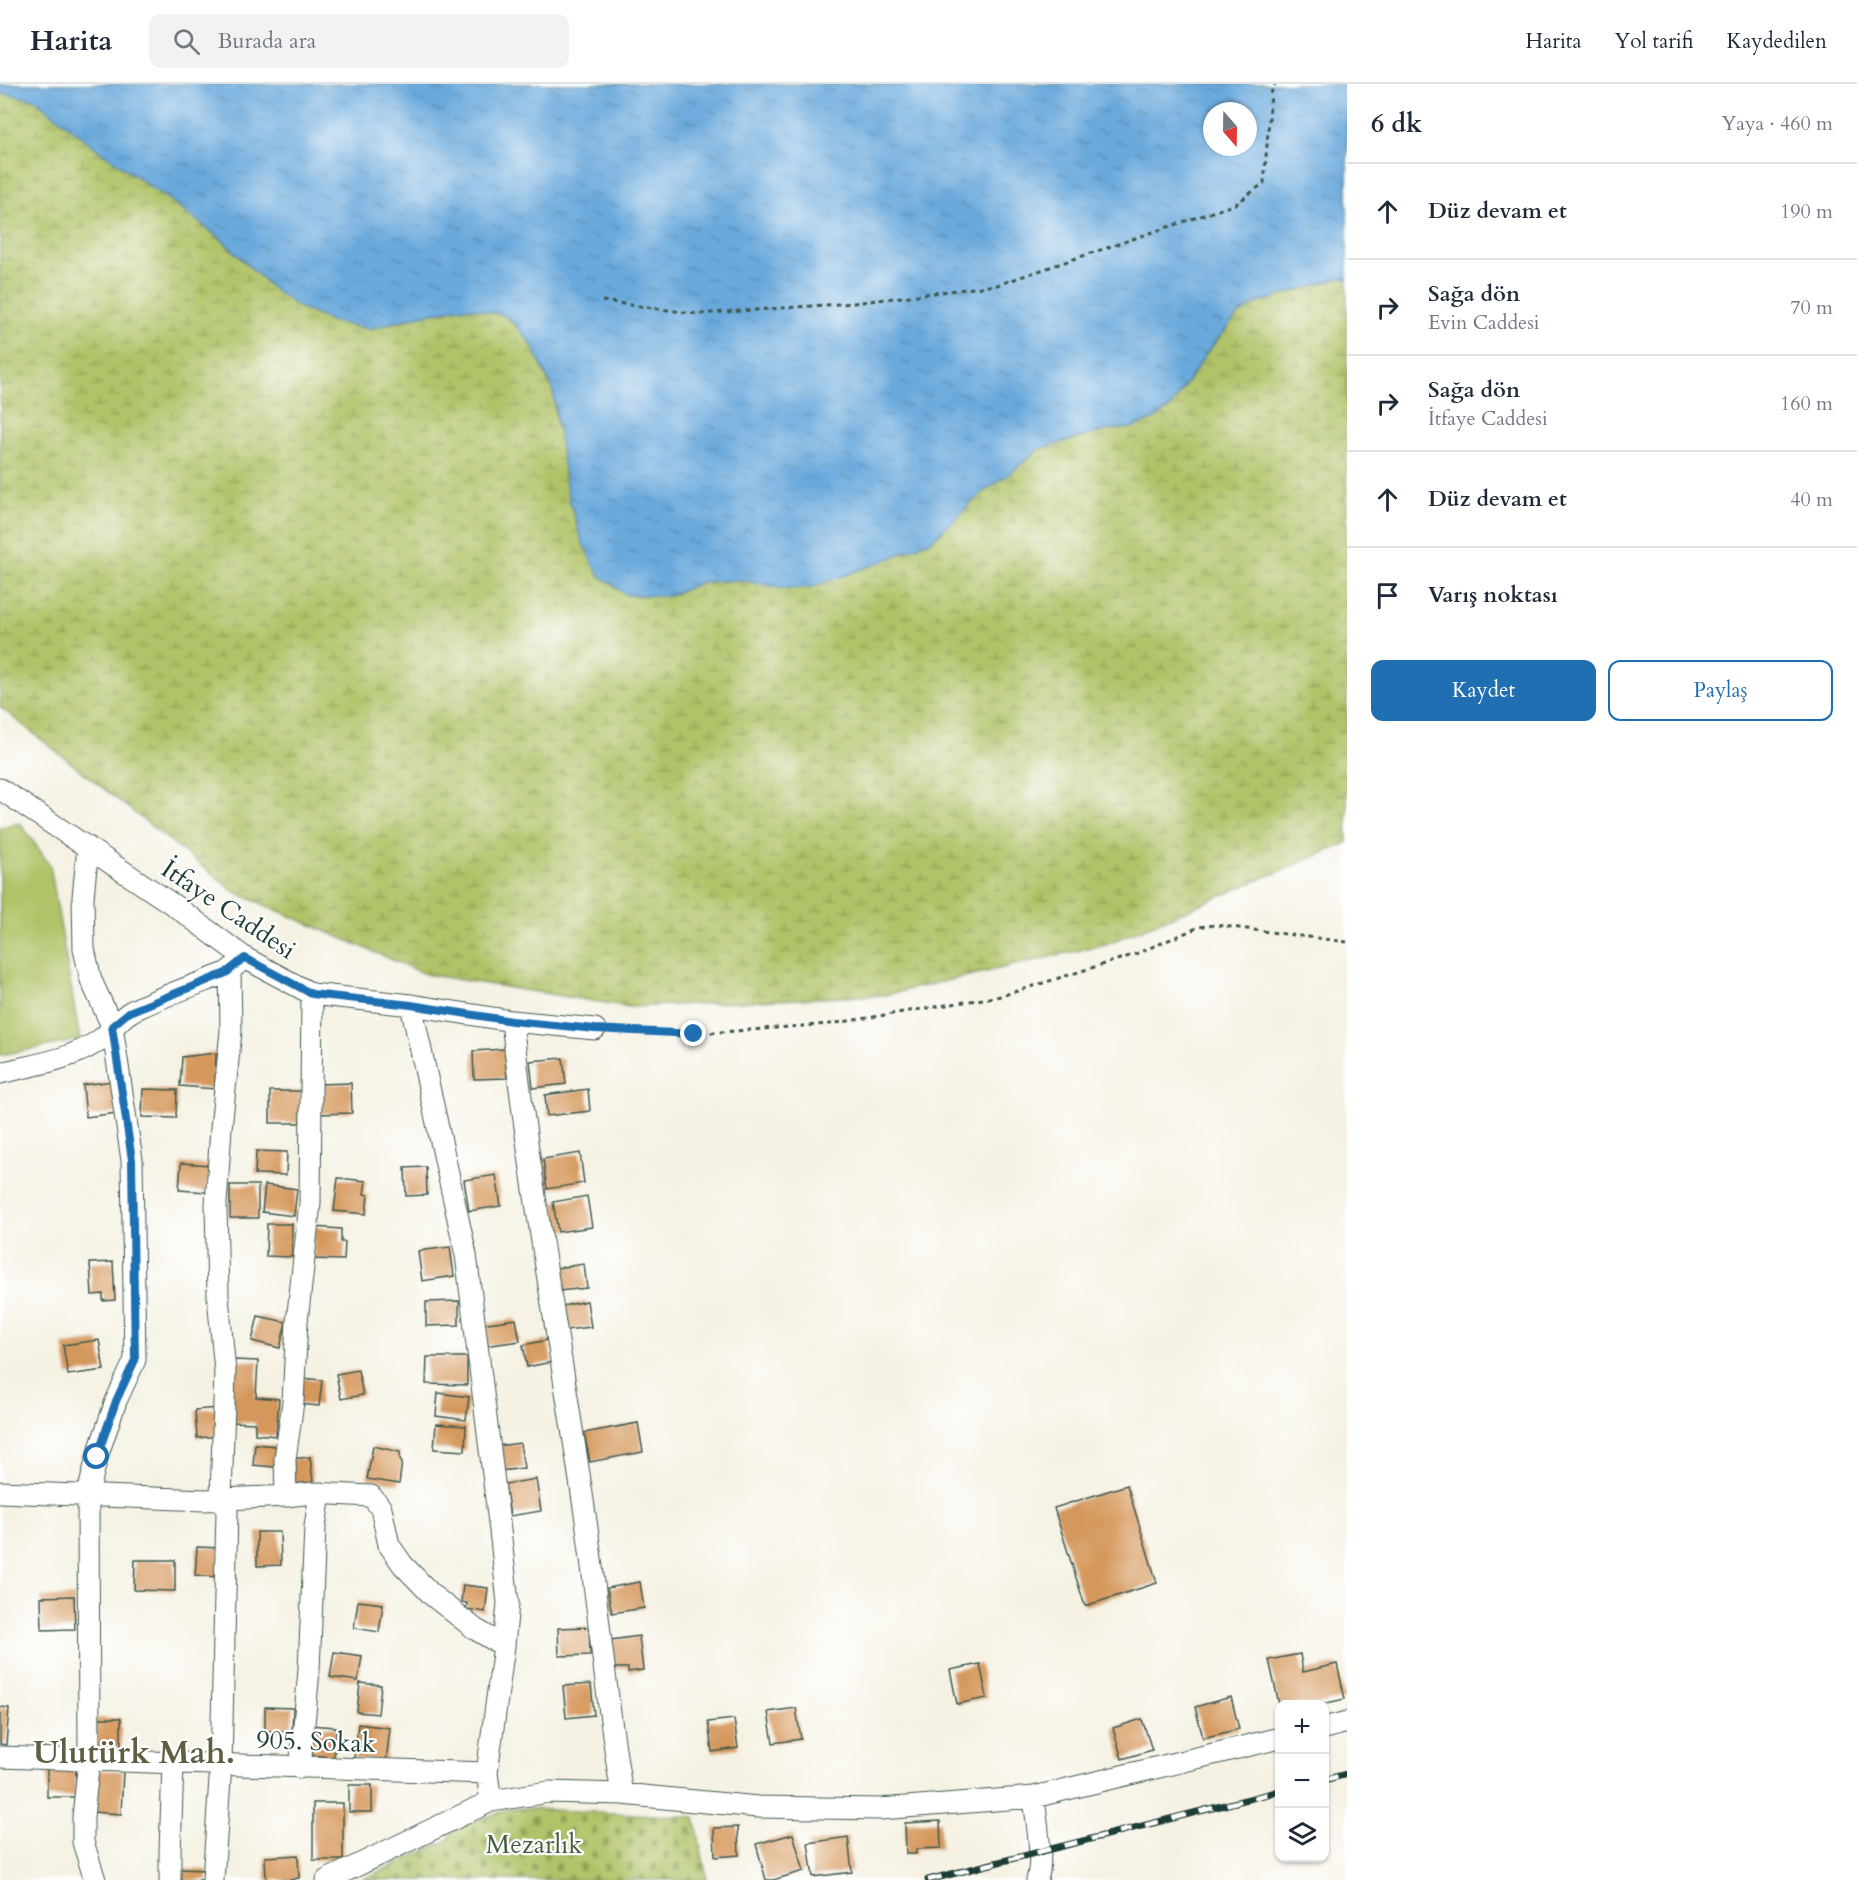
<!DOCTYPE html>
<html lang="tr">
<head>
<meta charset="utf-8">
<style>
	:root { --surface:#fff; --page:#f2f2f3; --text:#1f2937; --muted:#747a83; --line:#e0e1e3; --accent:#1f6fb2 }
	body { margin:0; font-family:Cardo,serif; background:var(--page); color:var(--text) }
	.controls { position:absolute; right:18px; bottom:18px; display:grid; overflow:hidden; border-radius:12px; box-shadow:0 2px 4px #0004 }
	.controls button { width:54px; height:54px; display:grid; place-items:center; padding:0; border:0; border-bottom:2px solid var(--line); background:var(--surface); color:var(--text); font:30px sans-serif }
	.compass { position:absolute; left:1203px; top:18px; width:54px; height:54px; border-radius:50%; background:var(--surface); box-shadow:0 2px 4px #0004; rotate:160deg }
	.stop { position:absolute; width:18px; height:18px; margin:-14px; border:4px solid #1f6fb2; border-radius:50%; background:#fff }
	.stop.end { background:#1f6fb2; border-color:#fff; box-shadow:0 2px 6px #0008 }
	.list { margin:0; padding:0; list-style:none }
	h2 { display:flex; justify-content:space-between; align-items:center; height:78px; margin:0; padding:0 24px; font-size:26px }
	h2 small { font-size:20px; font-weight:400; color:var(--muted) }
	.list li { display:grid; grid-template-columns:39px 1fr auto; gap:18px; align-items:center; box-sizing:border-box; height:96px; padding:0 24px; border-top:2px solid var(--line) }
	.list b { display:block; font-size:22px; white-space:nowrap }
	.list p { margin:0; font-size:20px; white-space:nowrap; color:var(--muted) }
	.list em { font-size:20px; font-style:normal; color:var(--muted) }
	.actions { display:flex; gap:12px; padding:18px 24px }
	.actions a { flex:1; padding:14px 0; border:2px solid var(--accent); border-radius:12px; text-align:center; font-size:21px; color:var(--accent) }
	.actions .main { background:var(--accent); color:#fff }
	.icon { flex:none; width:33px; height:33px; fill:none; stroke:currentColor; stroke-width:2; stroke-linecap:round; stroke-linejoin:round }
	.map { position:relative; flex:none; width:1347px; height:1796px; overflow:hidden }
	header { display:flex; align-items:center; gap:36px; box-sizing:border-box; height:84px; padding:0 30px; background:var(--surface); border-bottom:2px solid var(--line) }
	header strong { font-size:28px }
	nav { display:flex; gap:33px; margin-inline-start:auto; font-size:21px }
	.search { width:420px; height:54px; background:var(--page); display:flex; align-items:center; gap:15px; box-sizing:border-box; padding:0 21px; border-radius:12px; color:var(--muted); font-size:22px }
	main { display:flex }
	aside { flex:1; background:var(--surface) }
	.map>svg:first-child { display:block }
</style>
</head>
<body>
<header>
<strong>Harita</strong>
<div class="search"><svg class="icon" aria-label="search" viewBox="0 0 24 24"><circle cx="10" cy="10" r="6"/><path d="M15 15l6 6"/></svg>Burada ara</div>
<nav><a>Harita</a><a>Yol tarifi</a><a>Kaydedilen</a></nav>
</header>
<main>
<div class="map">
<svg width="1347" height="1796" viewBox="0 0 1347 1796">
	<defs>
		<pattern id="wetland-marsh" width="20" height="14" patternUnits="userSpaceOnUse" patternTransform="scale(1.5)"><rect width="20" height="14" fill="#b0c367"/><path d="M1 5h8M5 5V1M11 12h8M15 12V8" fill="none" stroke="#8fa056"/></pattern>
		<pattern id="cemetery-stones" width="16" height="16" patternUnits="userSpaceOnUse" patternTransform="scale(1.5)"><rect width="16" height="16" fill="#b0c367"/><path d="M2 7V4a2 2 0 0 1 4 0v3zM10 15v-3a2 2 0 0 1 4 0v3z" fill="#8fa056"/></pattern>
		<pattern id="water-ripples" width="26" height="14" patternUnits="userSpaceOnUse" patternTransform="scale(1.5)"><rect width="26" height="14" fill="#69a9dc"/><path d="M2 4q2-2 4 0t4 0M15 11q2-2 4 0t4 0" fill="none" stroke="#568bb3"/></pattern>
	</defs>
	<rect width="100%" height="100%" fill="#fff"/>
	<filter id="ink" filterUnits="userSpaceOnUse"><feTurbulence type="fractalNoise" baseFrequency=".0167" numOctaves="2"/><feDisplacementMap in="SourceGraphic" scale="12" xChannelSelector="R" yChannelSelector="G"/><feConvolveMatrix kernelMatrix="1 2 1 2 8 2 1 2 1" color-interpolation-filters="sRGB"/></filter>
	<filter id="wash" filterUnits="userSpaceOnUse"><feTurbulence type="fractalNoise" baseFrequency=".008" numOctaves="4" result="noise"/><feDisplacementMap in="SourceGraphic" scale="24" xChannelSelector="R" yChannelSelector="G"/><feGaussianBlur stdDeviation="1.35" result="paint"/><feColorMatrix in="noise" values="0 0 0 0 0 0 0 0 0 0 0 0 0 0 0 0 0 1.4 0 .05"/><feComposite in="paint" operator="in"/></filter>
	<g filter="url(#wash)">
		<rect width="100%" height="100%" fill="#f5f2e3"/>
		<path fill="url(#wetland-marsh)" stroke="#68804e" stroke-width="1.5" d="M0 9 34 15 96 64 174 119 221 155 273 205 299 223 330 237 369 245 422 231 459 224H473L505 232 522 248 533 263 553 306 557 344 669 512 702 498 740 496 783 504 837 494 932 456 981 410 1013 387 1039 365 1108 346 1132 344 1170 324 1208 267 1237 232 1255 220 1277 213 1319 200 1341 194 1347 195V759L1106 860 885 911 630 923 425 890 235 808 0 623Z"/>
		<path fill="url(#cemetery-stones)" stroke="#68804e" stroke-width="1.5" d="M512 1724 695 1733 707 1796H361L448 1756 454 1744Z"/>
		<path fill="#b0c367" stroke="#68804e" stroke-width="1.5" d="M20 739 50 781 80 956 0 971V743Z"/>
		<path fill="url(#water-ripples)" stroke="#447388" stroke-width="1.5" fill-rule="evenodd" d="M0 0H1347V195L1341 194 1319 200 1277 213 1255 220 1237 232 1208 267 1170 324 1155 335 1132 344 1108 346 1039 365 1013 387 981 410 932 456 879 479 809 504H783L740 496 702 498 669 512 627 511 599 491 582 458 567 408 553 306 533 263 522 248 506 232 473 224H459L422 231 369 245 330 237 299 223 273 205 221 155 174 119 96 64 34 15 0 9ZM1212 27H1248V63H1212Z"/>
		<g id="blocks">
			<path fill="#d5985b" d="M505 965 507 994 474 995 473 967Z
				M216 969 215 1005 180 1002 182 973Z
				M563 974 566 1000 533 1004 530 977Z
				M113 997 117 1029 86 1033 83 1001Z
				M351 999 352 1029 319 1030 318 1000Z
				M143 1005 177 1006 176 1034 142 1033Z
				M588 1005 590 1027 547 1032 545 1011Z
				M270 1007H301L300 1039H270Z
				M256 1067 287 1068 286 1091 255 1090Z
				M580 1069 584 1099 547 1105 543 1075Z
				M181 1079 210 1081 207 1108 179 1106Z
				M426 1083 427 1111 406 1112 405 1084Z
				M496 1091 501 1122 469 1127 464 1096Z
				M338 1094 366 1097 364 1110 368 1111 366 1130 334 1127Z
				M230 1101H258V1134H230Z
				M265 1101 297 1105 294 1132 262 1128Z
				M587 1112 592 1143 558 1148 553 1118Z
				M267 1140H292V1173L266 1172Z
				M314 1143 341 1145V1158H345L344 1176 313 1175Z
				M450 1163 454 1192 422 1197 418 1167Z
				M113 1178 115 1216 103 1217V1210L92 1211 90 1179Z
				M584 1180 587 1204 559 1207 556 1184Z
				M459 1217V1241L426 1242V1218Z
				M587 1217 591 1243 566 1246 562 1222Z
				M258 1232 286 1238 280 1264 252 1257Z
				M516 1235 520 1257 484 1262 481 1240Z
				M99 1256 104 1286 68 1291 63 1261Z
				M548 1256 552 1278 527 1283 523 1261Z
				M427 1273H467V1301L426 1300Z
				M233 1276 258 1277 256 1313 279 1315 276 1352 255 1350V1339L230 1338Z
				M358 1286 363 1311 341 1315 336 1290Z
				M301 1294 322 1296 319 1322 298 1320Z
				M438 1309 469 1313 466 1336 436 1332Z
				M218 1324 220 1352 197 1354 195 1326Z
				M638 1339 643 1368 590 1378 584 1349Z
				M436 1340 466 1342 465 1367 434 1365Z
				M520 1359 524 1384 500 1387 497 1362Z
				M255 1360 276 1362 274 1383 253 1381Z
				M373 1362 400 1368V1375L402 1378 399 1400 367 1395Z
				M310 1373 313 1398 293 1400 290 1375Z
				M536 1395 541 1427 510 1432 505 1400Z
				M1127 1401 1157 1499 1085 1522 1054 1424Z
				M257 1448H280L281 1481 257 1482Z
				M197 1463 220 1464 218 1493 195 1491Z
				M135 1476H175V1507L134 1506Z
				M640 1498 644 1524 612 1529 607 1504Z
				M463 1501 488 1504 485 1528 466 1525 467 1519 461 1518Z
				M74 1512 75 1545 42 1546 41 1513Z
				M358 1517 383 1520 379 1548 354 1544Z
				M589 1543 590 1571 559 1572 558 1544Z
				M639 1552 643 1586 628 1588V1584H615L611 1556Z
				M334 1568 362 1572 358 1597 330 1593Z
				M1300 1570 1303 1588 1337 1580 1345 1615 1322 1620H1279L1269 1576Z
				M980 1580 987 1614 957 1620 950 1586Z
				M360 1599 381 1601 378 1630 357 1628Z
				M591 1600 594 1631 566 1634 563 1602Z
				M1231 1613 1239 1645 1203 1654 1195 1623Z
				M0 1623 9 1624 6 1661 0 1660Z
				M265 1623 293 1624 292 1647H265Z
				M796 1624 801 1655 773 1659 768 1628Z
				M95 1634H121V1664H94Z
				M734 1635 738 1664 712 1668 708 1638Z
				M1142 1635 1152 1666 1122 1675 1113 1644Z
				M358 1640 390 1644 386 1678 354 1674Z
				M308 1641 336 1643 334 1673 306 1671Z
				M47 1684 76 1685V1713H47Z
				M94 1686 123 1687 121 1730 92 1728Z
				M349 1701H372V1728H349Z
				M313 1719H343V1776H313Z
				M940 1737 941 1764 916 1765V1770H906L905 1739Z
				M738 1743 739 1771 715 1773 714 1744Z
				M793 1750 804 1787 773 1796H766L756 1760Z
				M848 1753 852 1788 813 1793 808 1759Z
				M298 1771 299 1794 290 1796H266L265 1773Z
				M177 1785 208 1786 207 1796H177Z"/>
		</g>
	</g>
	<g filter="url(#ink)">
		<use href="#blocks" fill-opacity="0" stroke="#3f584e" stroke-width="1.5"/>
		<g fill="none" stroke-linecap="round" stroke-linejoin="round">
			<defs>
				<path id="minor" d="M0 705 175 822 245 874 312 910 411 921 512 937 595 945
					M88 763 83 813 84 865 91 896 112 942 132 1076 135 1276 116 1317 97 1373 88 1410 89 1675 83 1733V1758L95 1796
					M411 921 466 1171 501 1455 508 1519 504 1562 487 1689 491 1717
					M512 937C530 1107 563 1275 587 1444 599 1533 607 1622 622 1710
					M0 989C32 981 73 976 101 955 112 947 119 934 132 927 162 912 195 901 226 889L239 879
					M0 1408 205 1416 286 1412 313 1409 371 1412 381 1424 389 1461 403 1481 433 1512 475 1545 504 1562
					M286 1412 285 1375 293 1318 297 1238 310 1119 312 910
					M1324 1644 1347 1638
					M0 1673 487 1689
					M300 1684 309 1586 315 1443 320 1409
					M1034 1713C1036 1737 1044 1773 1037 1796
					M170 1796V1768L173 1679
					M213 1796 221 1681 227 1427 221 1414 225 1287 218 1213 216 1120 221 1044 231 947 230 886
					M327 1796 491 1717 549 1708 622 1710 758 1723 880 1725 1034 1713 1280 1654"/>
			</defs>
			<use href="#minor" stroke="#3f584e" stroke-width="23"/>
			<path stroke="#3f584e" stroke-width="3" stroke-dasharray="4.5 4.5" stroke-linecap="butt" d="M602 217 697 230 854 219 997 201 1236 120 1264 99 1271 9 1275 0
				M612 945 694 950 830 940 1001 912 1133 871 1199 843 1216 841 1347 858"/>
			<use href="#minor" stroke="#fff" stroke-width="21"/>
			<defs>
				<path id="rail" d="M1324 1696 1347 1690
					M928 1796 1280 1707"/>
			</defs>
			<use href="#rail" stroke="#1f3d34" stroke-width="7"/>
			<use href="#rail" stroke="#fff" stroke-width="4.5" stroke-dasharray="14" stroke-linecap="butt"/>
		</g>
	</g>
	<g fill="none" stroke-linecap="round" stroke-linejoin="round" filter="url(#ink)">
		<path stroke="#1f6fb2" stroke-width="8" d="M97 1373 116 1317 135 1276 132 1076 112 942 129 928 226 889 245 874 312 910 411 921 512 937 595 945 694 950"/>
	</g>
	<g text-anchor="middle" stroke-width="4.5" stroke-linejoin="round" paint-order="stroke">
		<g font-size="26" fill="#1f3d34" stroke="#fff">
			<text transform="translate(229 825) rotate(34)" y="9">İtfaye Caddesi</text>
			<text transform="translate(316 1657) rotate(2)" y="9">905. Sokak</text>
		</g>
		<g font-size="26" fill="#435e41" stroke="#fff">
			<text x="534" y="1769">Mezarlık</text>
		</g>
		<g font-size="32" font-weight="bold" fill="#5f5d42" stroke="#fff">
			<text x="134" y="1679">Ulutürk Mah.</text>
		</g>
	</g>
</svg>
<div class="controls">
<button>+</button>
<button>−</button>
<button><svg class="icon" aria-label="layers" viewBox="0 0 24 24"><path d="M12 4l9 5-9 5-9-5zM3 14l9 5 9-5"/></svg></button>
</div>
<svg class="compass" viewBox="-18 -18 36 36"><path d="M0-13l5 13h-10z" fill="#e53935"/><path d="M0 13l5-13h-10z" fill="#747a83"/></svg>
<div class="stop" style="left:97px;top:1373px"></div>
<div class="stop end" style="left:694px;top:950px"></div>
</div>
<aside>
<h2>6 dk<small>Yaya · 460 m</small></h2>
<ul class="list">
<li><svg class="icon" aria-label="ahead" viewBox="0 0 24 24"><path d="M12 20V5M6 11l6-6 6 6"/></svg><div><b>Düz devam et</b></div><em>190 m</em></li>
<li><svg class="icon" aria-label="right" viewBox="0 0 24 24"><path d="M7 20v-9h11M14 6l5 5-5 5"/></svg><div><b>Sağa dön</b><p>Evin Caddesi</p></div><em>70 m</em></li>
<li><svg class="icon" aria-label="right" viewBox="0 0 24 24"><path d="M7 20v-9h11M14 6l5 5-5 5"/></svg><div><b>Sağa dön</b><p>İtfaye Caddesi</p></div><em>160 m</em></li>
<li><svg class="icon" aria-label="ahead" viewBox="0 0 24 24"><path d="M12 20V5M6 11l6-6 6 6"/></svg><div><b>Düz devam et</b></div><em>40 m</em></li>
<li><svg class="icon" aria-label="arrive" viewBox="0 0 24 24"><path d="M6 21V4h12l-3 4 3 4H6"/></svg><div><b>Varış noktası</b></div></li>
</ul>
<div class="actions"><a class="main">Kaydet</a><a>Paylaş</a></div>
</aside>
</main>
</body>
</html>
